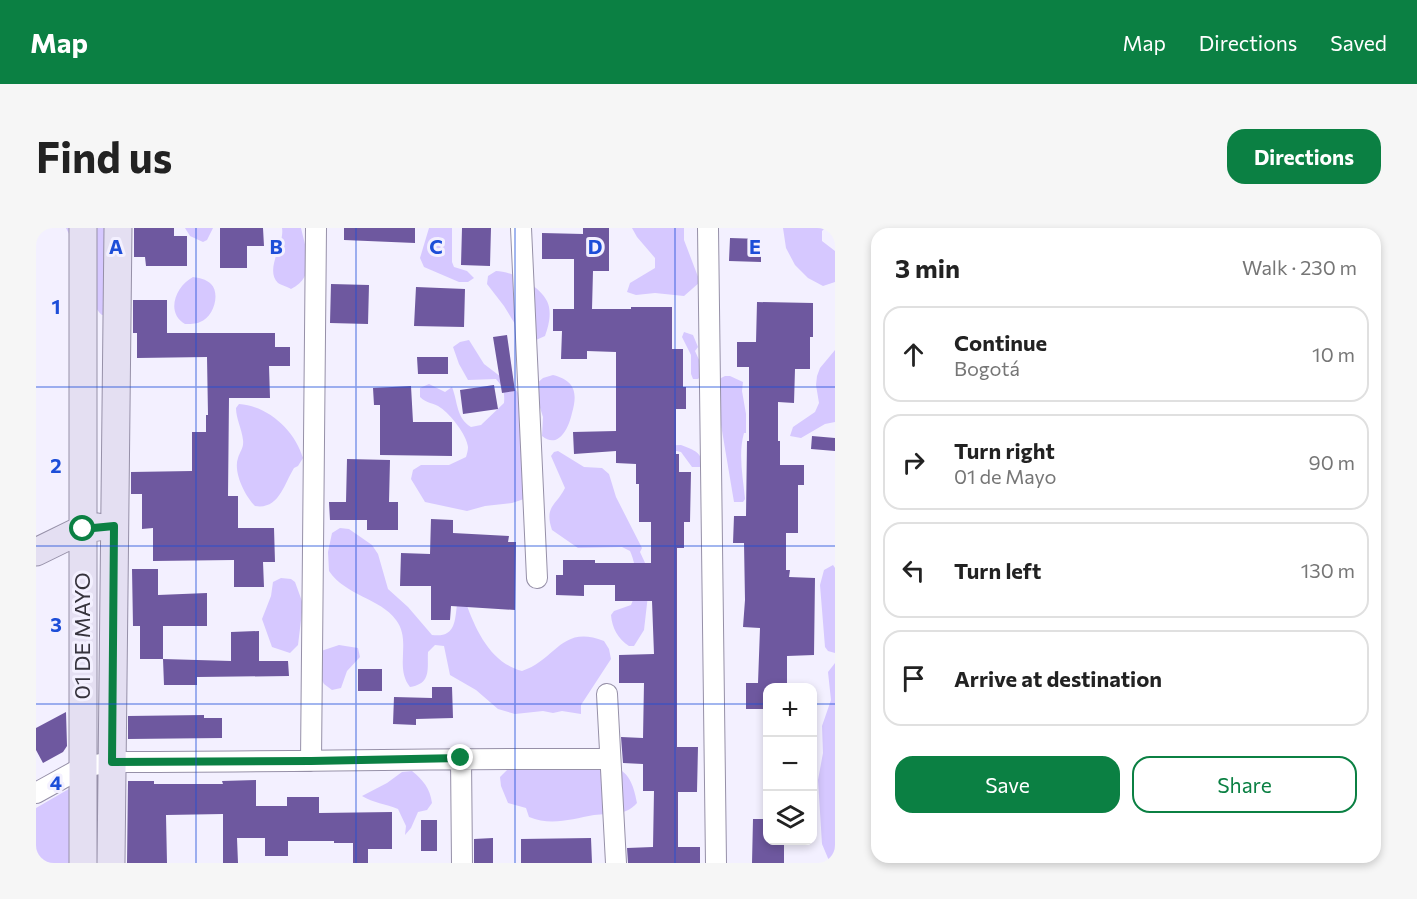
<!DOCTYPE html>
<html lang="en">
<head>
<meta charset="utf-8">
<style>
	:root { --surface:#fff; --page:#f6f6f6; --text:#222; --muted:#767676; --line:#e0e0e0; --accent:#0b8043 }
	body { margin:0; font-family:Commissioner,sans-serif; background:var(--page); color:var(--text) }
	.controls { position:absolute; right:18px; bottom:18px; display:grid; overflow:hidden; border-radius:12px; box-shadow:0 3px 9px #0003 }
	.controls button { width:54px; height:54px; display:grid; place-items:center; padding:0; border:0; border-bottom:2px solid var(--line); background:var(--surface); color:var(--text); font:30px sans-serif }
	.stop { position:absolute; width:18px; height:18px; margin:-14px; border:4px solid #0b8043; border-radius:50%; background:#fff }
	.stop.end { background:#0b8043; border-color:#fff; box-shadow:0 2px 6px #0008 }
	.list { margin:0; padding:0; list-style:none }
	h2 { display:flex; justify-content:space-between; align-items:center; height:78px; margin:0; padding:0 24px; font-size:26px }
	h2 small { font-size:20px; font-weight:400; color:var(--muted) }
	.list li { display:grid; grid-template-columns:39px 1fr auto; gap:18px; align-items:center; box-sizing:border-box; height:96px; margin:0 12px 12px; padding:0 12px; border:2px solid var(--line); border-radius:18px }
	.list b { display:block; font-size:22px; white-space:nowrap }
	.list p { margin:0; font-size:20px; white-space:nowrap; color:var(--muted) }
	.list em { font-size:20px; font-style:normal; color:var(--muted) }
	.actions { display:flex; gap:12px; padding:18px 24px }
	.actions a { flex:1; padding:14px 0; border:2px solid var(--accent); border-radius:18px; text-align:center; font-size:21px; color:var(--accent) }
	.actions .main { background:var(--accent); color:#fff }
	.icon { flex:none; width:33px; height:33px; fill:none; stroke:currentColor; stroke-width:2; stroke-linecap:round; stroke-linejoin:round }
	.map { position:relative; flex:none; width:799px; height:635px; overflow:hidden; border-radius:18px }
	header { display:flex; align-items:center; gap:36px; box-sizing:border-box; height:84px; padding:0 30px; background:var(--accent); color:#fff }
	header strong { font-size:28px }
	nav { display:flex; gap:33px; margin-inline-start:auto; font-size:21px }
	.intro { display:flex; align-items:center; justify-content:space-between; box-sizing:border-box; height:144px; padding:0 36px }
	h1 { margin:0; font-size:42px }
	.button { padding:15px 27px; border-radius:18px; background:var(--accent); color:#fff; font-size:21px; font-weight:700 }
	main { display:flex; gap:36px; padding:0 36px }
	aside { flex:1; background:var(--surface); border-radius:18px; box-shadow:0 3px 9px #0003 }
	.map>svg:first-child { display:block }
</style>
</head>
<body>
<header>
<strong>Map</strong>
<nav><a>Map</a><a>Directions</a><a>Saved</a></nav>
</header>
<div class="intro"><h1>Find us</h1><a class="button">Directions</a></div>
<main>
<div class="map">
<svg width="799" height="635" viewBox="0 0 799 635">
	<rect width="100%" height="100%" fill="#f3f0ff"/>
	<path fill="#d6c8ff" d="M30 0H85L71 86 66 87C54 77 56 57 51 43 45 28 37 14 30 0Z
		M149 0H177L171 12 167 14 154 8Z
		M246 0H265C270 22 281 48 255 61 252 59 245 57 242 55 228 41 249 16 246 0Z
		M393 0H416V34L418 39 431 43 438 50 432 54H423L388 39 384 30Z
		M596 0H648V12L664 54 648 68 619 65 600 67 591 64 594 55 619 40V30L601 9Z
		M747 0H789L786 3V13L799 23V54L787 58 772 50 759 37 750 20Z
		M460 43C477 43 510 61 513 79 515 89 512 100 509 108L500 112 482 101 468 78 451 56 452 48Z
		M157 49C163 50 170 51 175 56 185 66 177 90 164 94 160 96 153 96 149 96 129 84 140 58 157 49Z
		M648 104 657 107 662 119 659 123 664 134 665 148 662 151H657L655 146V127L646 109Z
		M433 112 448 136 477 158 483 166 507 246V256L503 264 494 269 476 275 449 278 431 283 389 274 375 251 377 242 385 237H413L430 229C431 226 432 222 432 219 431 207 414 186 405 180 397 174 391 176 384 169V160L393 156 409 164 416 159C422 174 420 190 435 199L445 197 468 175C469 164 467 159 460 151L432 152 423 136 417 119 424 114Z
		M799 122V194L789 196 765 210 754 208 757 199 779 184 783 175 780 157 781 148 784 140Z
		M517 147C541 153 541 167 536 185 533 199 523 222 506 208L507 189 501 170 500 156 507 150Z
		M689 148H694L707 154 706 163 710 186V205H708C702 226 707 249 709 271L707 274H698L682 179 683 154 685 150Z
		M203 176C233 178 259 203 267 230L262 238 258 240C248 256 243 282 219 278 209 268 197 244 202 230 204 223 208 220 207 212 206 201 200 191 200 180Z
		M645 217C657 222 668 224 665 239H656L645 224 618 218Z
		M522 223 548 239 566 240 573 246 580 269 606 320 604 324 610 337 612 367 608 402 598 418H593C582 411 576 400 575 387L578 383 595 377C603 360 601 339 594 323L586 319 542 320 516 302C508 278 520 278 529 260L515 228 518 224Z
		M304 300 313 301 336 317 342 326 352 361 372 379 396 407C419 410 419 394 421 376L430 375C440 403 455 435 486 443 520 432 525 396 568 413L573 421 575 431 545 477V486L526 483 517 485 507 483 479 486 462 481 440 462 414 447 408 418 399 417 392 424C391 440 396 456 374 459 358 439 376 413 360 392 344 370 310 368 293 343L292 324 296 305Z
		M797 337 799 340V425L792 423 789 419 784 357 788 342Z
		M245 350 255 351 259 354 267 376 262 417 254 425 236 419 226 391 235 368 237 354Z
		M303 417 322 420 324 429 311 443 305 460 296 462 288 456 279 440 285 423Z
		M799 435V635H794L786 616 782 552 787 525 786 498 795 472 792 444Z
		M479 539C498 539 571 536 584 542 595 547 599 564 601 575 588 589 575 585 558 587 536 591 515 598 493 589L490 580 472 575 465 558 464 549 471 542Z
		M376 543C387 552 394 560 396 575L391 582 382 584 375 600 369 607 370 598 362 581C350 576 337 575 326 568L351 555 366 544Z
		M38 558 36 635H0V580Z"/>
	<path fill="#6e589f" d="M98 0H138V8H151V38H110L109 29H98Z
		M184 0H227L228 18H211V40H184Z
		M308 0H379V15L308 12Z
		M426 0H455L454 38 425 37Z
		M547 0H573V43H557L556 81H595V79H636V121H647V159H650V181H640V226H643V244H655L654 294H648V320H641V519H662L661 564H642V619H664V635H592L591 620 617 619 618 563H607V536L587 535 585 509 607 510 608 455H583V427L618 426 616 373H579V357H548V368L520 367V347H527V332H559V335H615V294H603V256H600V236L580 235V223L538 226 537 204 580 203V124L551 123V131H525L526 103H517V81H538V31H506V5L547 6Z
		M694 10 725 11V34L693 33Z
		M295 56 333 57 332 96 294 95Z
		M380 59 429 61 428 99 378 98Z
		M97 72H131V105H239V119H254V138H233L234 170H193L192 268H202V300H238L239 334H227L228 359H198V332L117 333V300L106 301V266H95V244L156 243V204H170V187H172L171 129 101 130V105H97Z
		M721 74 777 75V109H774V141H759L758 175 742 174V213H744V237H768V257H762V305H750V342H754L753 349 779 350 778 427 751 428V459H732V481H710V455H722L724 400 707 399 709 372 708 315H697L698 288H710L711 213H713V139H701V114H720Z
		M471 107 479 163 466 165 457 109Z
		M381 129H412V146H382Z
		M458 157 462 181 427 186 424 162Z
		M375 158 377 194H416V228L344 227V177H338L337 160Z
		M776 208 799 210V223L775 221Z
		M311 231 354 232 353 274H362V302H331V292H294L293 274H310Z
		M395 291 417 292V305L473 308 472 314H480L479 382 415 378 414 392H395V358H364L365 325 394 326Z
		M96 341H122V367L171 365V398H127V431H104V398H97Z
		M223 403V433H252L253 448 161 449V457H128L127 431 195 433V404Z
		M322 441H346V463H322Z
		M396 459H416L417 490 380 491V497L357 496 358 469 396 470Z
		M30 484 31 518 27 524 7 535 0 522V500Z
		M168 487V490H186V510L92 511V488Z
		M220 552V578H251V569H283V585L356 584V621H332V635H317V615H298V613H252V628H229V610H201L202 635H187V586L130 587 131 635H91L92 553H118V556H187L186 553Z
		M717 591H732V612H748V635H716Z
		M385 592H401V623H385Z
		M457 610V635H438V611Z
		M555 610 556 635H485V611Z"/>
	<g fill="none" stroke-linecap="round" stroke-linejoin="round">
		<defs>
			<path id="street" d="M485 0 501 350
				M672 0 680 635
				M571 466 580 635
				M425 530 426 635
				M275 533 280 0
				M0 565 47 539 76 534C242 534 408 530 574 531"/>
			<path id="secondary" d="M47 0V635
				M0 324 47 301 62 299
				M75 635 82 0"/>
		</defs>
		<use href="#street" stroke="#9690a8" stroke-width="22"/>
		<use href="#secondary" stroke="#9690a8" stroke-width="29"/>
		<use href="#street" stroke="#fff" stroke-width="20"/>
		<use href="#secondary" stroke="#e4dff2" stroke-width="27"/>
	</g>
	<g fill="none" stroke-linecap="round" stroke-linejoin="round">
		<path stroke="#0b8043" stroke-width="8" d="M47 301 78 298 76 534 275 533 425 530"/>
	</g>
	<path fill="none" stroke="#1d4ed8" stroke-width="1.5" stroke-opacity="0.55" d="M160 0V635M320 0V635M479 0V635M639 0V635M0 159H799M0 318H799M0 476H732M776 476H799"/>
	<g text-anchor="middle" stroke-width="6" stroke-linejoin="round" paint-order="stroke">
		<g font-size="22" fill="#36333d" stroke="#f3f0ff">
			<text transform="translate(46 408) rotate(-90)" y="8">01 DE MAYO</text>
		</g>
	</g>
	<g font-size="20" text-anchor="middle" font-weight="bold" fill="#1d4ed8" stroke="#f3f0ff" stroke-width="6" stroke-linejoin="round" paint-order="stroke">
		<text x="80" y="26">A</text>
		<text x="240" y="26">B</text>
		<text x="400" y="26">C</text>
		<text x="559" y="26">D</text>
		<text x="719" y="26">E</text>
		<text x="20" y="86">1</text>
		<text x="20" y="245">2</text>
		<text x="20" y="404">3</text>
		<text x="20" y="562">4</text>
	</g>
</svg>
<div class="controls">
<button>+</button>
<button>−</button>
<button><svg class="icon" aria-label="layers" viewBox="0 0 24 24"><path d="M12 4l9 5-9 5-9-5zM3 14l9 5 9-5"/></svg></button>
</div>
<div class="stop" style="left:47px;top:301px"></div>
<div class="stop end" style="left:425px;top:530px"></div>
</div>
<aside>
<h2>3 min<small>Walk · 230 m</small></h2>
<ul class="list">
<li><svg class="icon" aria-label="ahead" viewBox="0 0 24 24"><path d="M12 20V5M6 11l6-6 6 6"/></svg><div><b>Continue</b><p>Bogotá</p></div><em>10 m</em></li>
<li><svg class="icon" aria-label="right" viewBox="0 0 24 24"><path d="M7 20v-9h11M14 6l5 5-5 5"/></svg><div><b>Turn right</b><p>01 de Mayo</p></div><em>90 m</em></li>
<li><svg class="icon" aria-label="left" viewBox="0 0 24 24"><path d="M17 20v-9H6M10 6l-5 5 5 5"/></svg><div><b>Turn left</b></div><em>130 m</em></li>
<li><svg class="icon" aria-label="arrive" viewBox="0 0 24 24"><path d="M6 21V4h12l-3 4 3 4H6"/></svg><div><b>Arrive at destination</b></div></li>
</ul>
<div class="actions"><a class="main">Save</a><a>Share</a></div>
</aside>
</main>
</body>
</html>
